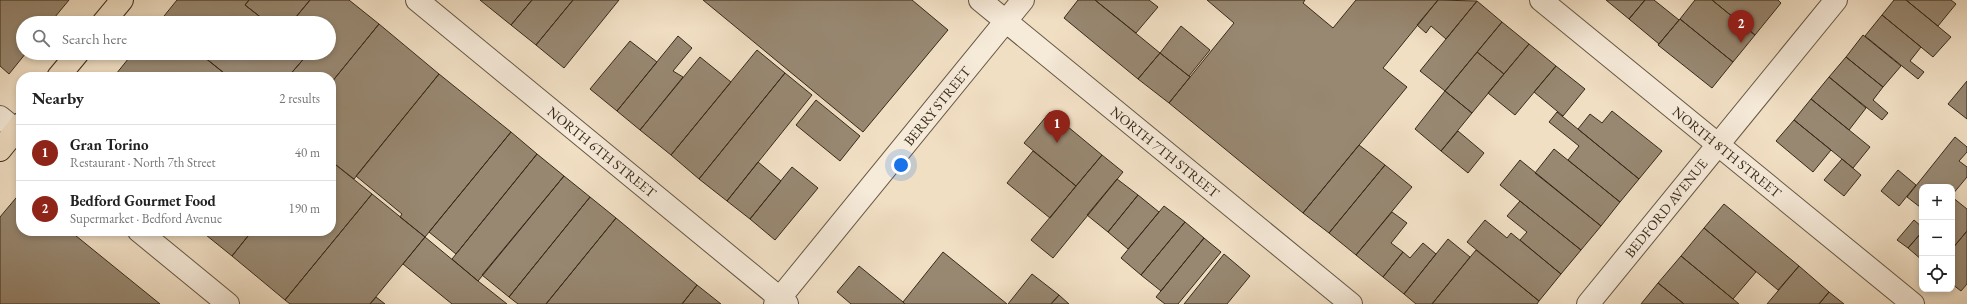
<!DOCTYPE html>
<html lang="en">
<head>
<meta charset="utf-8">
<style>
	:root { --surface:#fff; --page:#f2f2f2; --text:#222; --muted:#767676; --line:#e0e0e0; --accent:#8f2418 }
	body { margin:0; font-family:"EB Garamond",serif; background:var(--page); color:var(--text) }
	.controls { position:absolute; right:12px; bottom:12px; display:grid; overflow:hidden; border-radius:8px; box-shadow:0 2px 6px #0003 }
	.controls button { width:36px; height:36px; display:grid; place-items:center; padding:0; border:0; border-bottom:1px solid var(--line); background:var(--surface); color:var(--text); font:20px sans-serif }
	.you { position:absolute; left:901px; top:165px; width:14px; height:14px; margin:-10px; border:3px solid #fff; border-radius:50%; background:#1a73e8; box-shadow:0 0 0 6px #1a73e833 }
	.badge { display:grid; place-items:center; width:26px; height:26px; border-radius:50%; background:var(--accent); color:#fff; font-size:13px; font-weight:700 }
	.pin { position:absolute; translate:-50% -33px; filter:drop-shadow(0 1px 2px #0008) }
	.pin::after { content:''; position:absolute; top:21px; width:14px; height:12px; background:inherit; clip-path:polygon(0 0,100% 0,50% 100%) }
	.list { margin:0; padding:0; list-style:none }
	h2 { display:flex; justify-content:space-between; align-items:center; height:52px; margin:0; padding:0 16px; font-size:17px }
	h2 small { font-size:13px; font-weight:400; color:var(--muted) }
	.list li { display:grid; grid-template-columns:26px 1fr auto; gap:12px; align-items:center; box-sizing:border-box; height:56px; padding:0 16px; border-top:1px solid var(--line) }
	.list b { display:block; font-size:15px; white-space:nowrap }
	.list p { margin:0; font-size:13px; white-space:nowrap; color:var(--muted) }
	.list em { font-size:13px; font-style:normal; color:var(--muted) }
	.icon { flex:none; width:22px; height:22px; fill:none; stroke:currentColor; stroke-width:2; stroke-linecap:round; stroke-linejoin:round }
	.map { position:relative; flex:none; width:1967px; height:304px; overflow:hidden }
	.search { position:absolute; background:var(--surface); box-shadow:0 2px 6px #0003; left:16px; top:16px; width:320px; height:44px; display:flex; align-items:center; gap:10px; box-sizing:border-box; padding:0 14px; border-radius:22px; color:var(--muted); font-size:15px }
	.panel { position:absolute; background:var(--surface); box-shadow:0 2px 6px #0003; left:16px; top:72px; width:320px; height:164px; border-radius:16px }
	.map>svg:first-child { display:block }
</style>
</head>
<body>
<div class="map">
<svg width="1967" height="304" viewBox="0 0 1967 304">
	<rect width="100%" height="100%" fill="#f1dfc4"/>
	<filter id="stains"><feTurbulence type="fractalNoise" baseFrequency=".005" numOctaves="4"/><feColorMatrix values="0 0 0 0 .2 0 0 0 0 .09 0 0 0 0 .02 0 0 0 .5 -.17"/></filter>
	<radialGradient id="worn" r=".72"><stop offset=".6" stop-color="#630" stop-opacity="0"/><stop offset="1" stop-color="#630" stop-opacity=".3"/></radialGradient>
	<path fill="#988872" stroke="#372a1a" d="M0 0H69L50 23H23V53H26L9 74 0 66Z
		M177 0H249L245 5 268 23H163L160 21Z
		M249 0H310L291 23H268L245 5Z
		M310 0H349L379 24 331 83V77H288L307 55 305 53H329V23H291Z
		M480 0H532L511 25Z
		M532 0H573L536 45 511 25Z
		M573 0H619L564 68 536 45Z
		M703 0H912L948 30 863 132Z
		M1078 0H1095L1160 53 1138 79 1064 18Z
		M1095 0H1149L1158 7 1136 33Z
		M1207 0H1305L1303 3 1333 28 1356 0H1438L1383 68 1407 87 1303 213 1169 103 1234 23Z
		M1438 0 1477 1 1446 39 1431 26 1426 33 1417 25Z
		M1606 0H1645L1629 19Z
		M1645 0H1654L1679 20 1659 44 1629 19Z
		M1695 0H1712L1755 35 1733 62 1680 19Z
		M1712 0H1778L1781 3 1755 35Z
		M1894 0H1906L1951 37 1933 57 1882 15Z
		M1906 0H1951L1956 4 1938 26Z
		M1477 1 1502 22 1445 91 1420 71Z
		M1882 15 1921 47 1910 61 1924 72 1918 79 1865 36Z
		M1680 19 1733 62 1712 88 1658 45Z
		M1502 22 1529 44 1504 74 1477 52Z
		M379 24 439 74 354 179 331 161V83Z
		M1181 26 1210 50 1189 76 1160 53Z
		M1863 35 1901 66 1883 87 1846 57Z
		M678 36 692 48 673 71 683 77 640 130 617 111Z
		M630 41 657 62 617 111 590 89Z
		M1529 44 1556 66 1515 115 1488 93Z
		M757 50 785 73 699 179 671 155Z
		M1477 52 1504 74 1472 113 1445 91Z
		M133 53H199L229 77H120L116 74Z
		M199 53H305L307 55 288 77H229Z
		M1160 53 1190 77 1169 103 1138 79Z
		M700 57 731 82 671 155 640 130Z
		M1846 57 1883 87 1873 100 1888 113 1882 120 1829 77Z
		M1556 66 1585 89 1563 116 1534 92Z
		M785 73 812 95 727 201 699 179Z
		M439 74 511 132 425 237 400 217 402 214 356 176Z
		M1829 77 1866 108 1849 130 1811 99Z
		M1967 81V119L1948 104Z
		M1445 91 1472 113 1441 151 1415 129Z
		M1811 99 1870 147 1853 168 1794 120Z
		M816 100 860 136 840 161 796 125Z
		M1612 111 1662 151 1639 179 1578 129 1590 114 1602 123Z
		M1050 112 1102 155 1076 186 1024 143Z
		M1557 112 1639 179 1620 202 1568 160 1579 146 1549 122Z
		M1794 120 1831 150 1813 172 1776 141Z
		M1458 131 1484 153 1468 173 1441 151Z
		M511 132 537 154 456 254 429 232Z
		M1955 137 1967 147V152L1959 161 1967 167V177L1952 195V187H1922V204L1920 207 1907 197Z
		M1359 145 1385 165 1329 233 1303 213Z
		M1554 149 1620 202 1601 226 1535 173Z
		M1033 151 1076 186 1050 218 1007 183Z
		M537 154 564 176 478 281 452 259Z
		M1102 155 1123 172 1053 258 1031 240Z
		M1842 159 1861 175 1844 196 1824 180Z
		M1520 160 1601 226 1581 250 1500 185Z
		M331 161 372 194 285 300 232 256 252 231H331Z
		M758 162 781 181 750 219 727 201Z
		M1385 165 1412 187 1356 255 1329 233Z
		M792 167 818 188 775 240 750 219Z
		M1898 170 1916 185 1899 206 1881 191Z
		M564 176 590 197 509 297 482 275Z
		M1117 179 1138 195 1108 232 1087 215Z
		M21 192V231H70L160 304H0V217Z
		M372 194 425 237 370 304H290L285 300Z
		M1138 195 1159 212 1128 249 1108 232Z
		M590 197 616 218 546 304H518L509 297Z
		M1952 197 1967 209V231L1952 249Z
		M1520 201 1581 250 1561 274 1520 240 1527 232 1507 216Z
		M1724 204 1799 266 1778 290 1704 228Z
		M1164 206 1185 222 1141 275 1121 258Z
		M1392 212 1407 223 1391 243 1403 252 1383 277 1356 255Z
		M616 218 697 285 682 304H546Z
		M1485 220 1507 238 1511 233 1561 274 1539 301 1467 242Z
		M1914 220 1922 227V232L1908 248 1897 240Z
		M1185 222 1204 238 1161 291 1141 275Z
		M1704 228 1756 272 1733 299 1681 256Z
		M201 231H252L232 256Z
		M1967 231V284L1961 291 1952 284V249Z
		M1922 232V260L1908 248Z
		M425 237 478 281 507 304H452L403 264Z
		M1204 238 1221 252 1178 304H1165L1156 297Z
		M1448 239 1470 257 1432 304H1416L1404 294Z
		M1423 243 1436 254 1404 294 1383 277 1403 252 1410 258Z
		M1476 250 1539 301 1537 304H1432Z
		M943 252 1007 304H905L903 302Z
		M1224 254 1250 276 1227 304H1184Z
		M1681 256 1733 299 1739 304H1684L1658 283Z
		M859 266 903 302 905 304H851L837 292Z
		M1799 266 1829 292 1819 304H1767Z
		M1032 274 1059 295 1051 304H1008Z
		M1658 283 1684 304H1641Z
		M697 285 721 304H682Z
		M1829 292 1844 304H1819Z
		M1059 295 1069 304H1051Z
		M376 297 385 304H370Z"/>
	<g fill="none" stroke-linecap="round" stroke-linejoin="round">
		<defs>
			<path id="minor" d="M417 0 787 304
				M980 0 1351 304
				M1541 0 1913 304
				M0 117 21 134
				M139 231 228 304
				M775 304 1023 0
				M1588 304 1836 0"/>
			<path id="major" d="M103 23 122 0
				M58 77 78 53
				M0 150 21 124"/>
		</defs>
		<use href="#minor" stroke="#665744" stroke-width="24"/>
		<use href="#major" stroke="#372a1a" stroke-width="24"/>
		<use href="#minor" stroke="#f6ead9" stroke-width="22"/>
		<use href="#major" stroke="#f1dfc4" stroke-width="22"/>
	</g>
	<g text-anchor="middle" stroke-width="3.5" stroke-linejoin="round" paint-order="stroke">
		<g font-size="14" fill="#372a1a" stroke="#f6ead9">
			<text transform="translate(937 106) rotate(-51)" y="5">BERRY STREET</text>
			<text transform="translate(602 152) rotate(39)" y="5">NORTH 6TH STREET</text>
			<text transform="translate(1165 152) rotate(39)" y="5">NORTH 7TH STREET</text>
			<text transform="translate(1727 152) rotate(39)" y="5">NORTH 8TH STREET</text>
			<text transform="translate(1666 208) rotate(-51)" y="5">BEDFORD AVENUE</text>
		</g>
	</g>
	<rect width="100%" height="100%" filter="url(#stains)"/>
	<rect width="100%" height="100%" fill="url(#worn)"/>
</svg>
<div class="controls">
<button>+</button>
<button>−</button>
<button><svg class="icon" aria-label="locate" viewBox="0 0 24 24"><circle cx="12" cy="12" r="6"/><path d="M12 2v4M12 18v4M2 12h4M18 12h4"/></svg></button>
</div>
<div class="you"></div>
<div class="pin badge" style="left:1057px;top:143px">1</div>
<div class="pin badge" style="left:1741px;top:43px">2</div>
<div class="search"><svg class="icon" aria-label="search" viewBox="0 0 24 24"><circle cx="10" cy="10" r="6"/><path d="M15 15l6 6"/></svg>Search here</div>
<section class="panel">
<h2>Nearby<small>2 results</small></h2>
<ul class="list">
<li><span class="badge">1</span><div><b>Gran Torino</b><p>Restaurant · North 7th Street</p></div><em>40 m</em></li>
<li><span class="badge">2</span><div><b>Bedford Gourmet Food</b><p>Supermarket · Bedford Avenue</p></div><em>190 m</em></li>
</ul>
</section>
</div>
</body>
</html>
